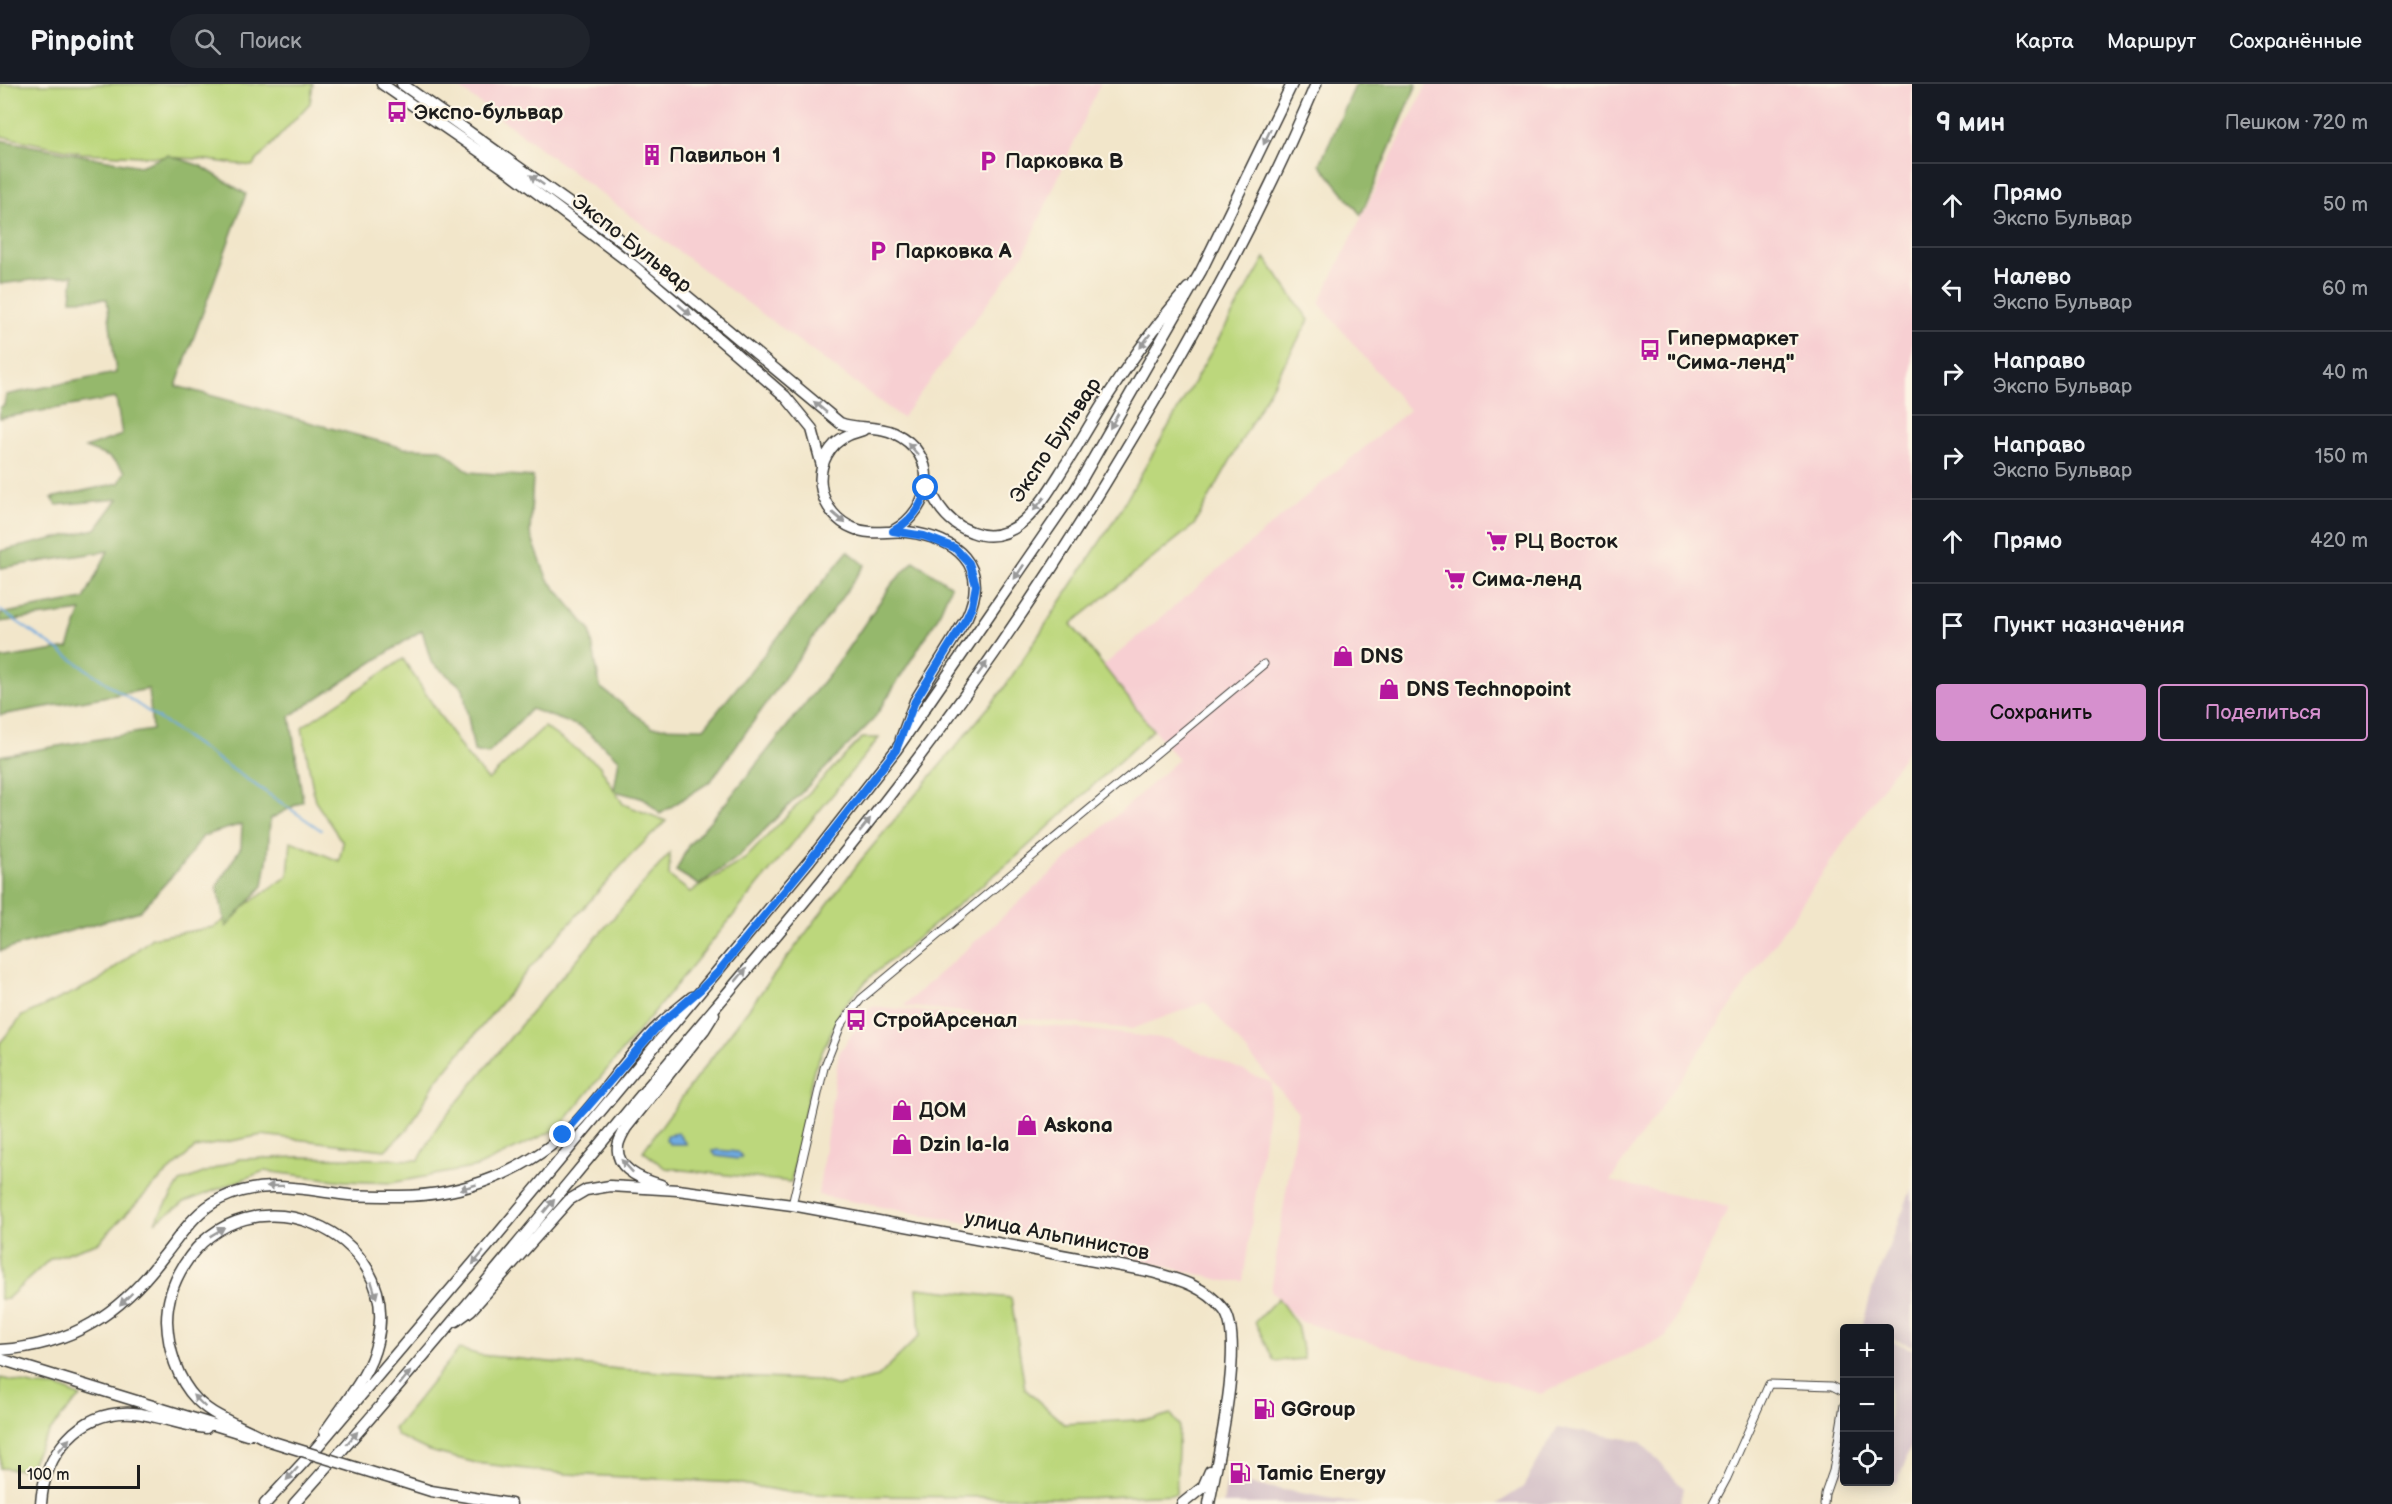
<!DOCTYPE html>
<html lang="ru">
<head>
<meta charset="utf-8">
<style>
	:root { --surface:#171b24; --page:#20242c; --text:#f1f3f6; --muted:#9ea1a6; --line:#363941; --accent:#d690ce }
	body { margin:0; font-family:"Balsamiq Sans",sans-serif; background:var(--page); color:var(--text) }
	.controls { position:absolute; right:18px; bottom:18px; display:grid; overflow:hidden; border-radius:6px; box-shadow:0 3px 15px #0003 }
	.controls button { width:54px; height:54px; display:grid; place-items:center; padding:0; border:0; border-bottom:2px solid var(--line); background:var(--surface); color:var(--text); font:30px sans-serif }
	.scale { position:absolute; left:18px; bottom:15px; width:122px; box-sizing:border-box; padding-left:6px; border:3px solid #1c1c1c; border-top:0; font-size:16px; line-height:21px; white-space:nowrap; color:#1c1c1c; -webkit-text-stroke:4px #fcf5e5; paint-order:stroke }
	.stop { position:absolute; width:18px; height:18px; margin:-14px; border:4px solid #1a73e8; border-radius:50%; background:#fff }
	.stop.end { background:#1a73e8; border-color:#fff; box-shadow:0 2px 6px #0008 }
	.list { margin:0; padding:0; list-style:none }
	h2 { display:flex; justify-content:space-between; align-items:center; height:78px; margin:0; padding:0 24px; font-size:26px }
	h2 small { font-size:20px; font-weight:400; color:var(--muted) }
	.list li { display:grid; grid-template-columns:39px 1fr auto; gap:18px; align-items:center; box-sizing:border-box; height:84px; padding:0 24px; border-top:2px solid var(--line) }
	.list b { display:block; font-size:22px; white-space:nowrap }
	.list p { margin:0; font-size:20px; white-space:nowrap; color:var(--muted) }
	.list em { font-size:20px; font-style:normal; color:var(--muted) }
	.actions { display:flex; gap:12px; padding:18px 24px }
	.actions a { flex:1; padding:14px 0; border:2px solid var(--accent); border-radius:6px; text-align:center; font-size:21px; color:var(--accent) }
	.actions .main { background:var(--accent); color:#111 }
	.icon { flex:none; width:33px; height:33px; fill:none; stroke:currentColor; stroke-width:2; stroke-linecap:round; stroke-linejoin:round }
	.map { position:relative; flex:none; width:1912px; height:1420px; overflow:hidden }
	header { display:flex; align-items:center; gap:36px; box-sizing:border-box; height:84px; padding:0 30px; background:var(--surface); border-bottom:2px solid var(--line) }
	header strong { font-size:28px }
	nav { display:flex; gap:33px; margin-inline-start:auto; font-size:21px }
	.search { width:420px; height:54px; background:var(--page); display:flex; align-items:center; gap:15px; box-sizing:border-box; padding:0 21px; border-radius:33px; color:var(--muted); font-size:22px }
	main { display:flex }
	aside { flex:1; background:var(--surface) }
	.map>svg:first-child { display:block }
</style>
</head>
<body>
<header>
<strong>Pinpoint</strong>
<div class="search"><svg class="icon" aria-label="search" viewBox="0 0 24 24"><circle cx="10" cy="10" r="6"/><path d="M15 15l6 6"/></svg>Поиск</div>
<nav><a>Карта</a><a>Маршрут</a><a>Сохранённые</a></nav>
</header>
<main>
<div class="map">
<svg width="1912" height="1420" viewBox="0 0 1912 1420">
	<rect width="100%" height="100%" fill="#fcf5e5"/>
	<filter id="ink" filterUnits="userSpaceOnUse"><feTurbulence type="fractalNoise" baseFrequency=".0167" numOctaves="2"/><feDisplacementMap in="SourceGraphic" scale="12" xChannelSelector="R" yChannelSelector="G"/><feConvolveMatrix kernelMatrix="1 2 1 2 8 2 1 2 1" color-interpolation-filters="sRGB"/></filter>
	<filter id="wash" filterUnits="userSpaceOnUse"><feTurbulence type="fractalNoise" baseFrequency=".008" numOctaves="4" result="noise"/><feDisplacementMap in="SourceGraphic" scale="24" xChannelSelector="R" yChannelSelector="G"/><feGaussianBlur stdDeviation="1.35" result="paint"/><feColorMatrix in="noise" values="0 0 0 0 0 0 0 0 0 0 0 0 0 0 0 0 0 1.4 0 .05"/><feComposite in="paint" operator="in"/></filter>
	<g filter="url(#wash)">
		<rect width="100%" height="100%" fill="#f2e6ca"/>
		<path fill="#f7cfd2" d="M454 0H1100L1024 170 902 334Z
			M1427 0H1912V660L1610 1097 1729 1123 1666 1253 1541 1310 1299 1237 1271 1207 1298 1028 1205 918 1132 945 903 922 1178 676 1103 582 1409 326 1319 219Z
			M871 922 1170 955 1272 999 1243 1197H1225L1077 1160 818 1111 839 969Z"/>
		<path fill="#d2bdc6" d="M1912 1103V1262L1890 1254V1244H1862L1873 1203Z
			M1890 1257 1912 1265V1360L1897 1399 1889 1398Z
			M1844 1340V1390L1840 1389 1839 1362Z
			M1557 1344 1640 1357 1683 1404 1680 1420H1497L1523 1403Z
			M1227 1396 1362 1420H1223Z"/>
		<path fill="#bcd77c" stroke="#6c7a4c" stroke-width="1.5" d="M0 0H313L310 19 252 82 199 75 82 69 0 52Z
			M1265 174 1309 236 1194 441 1071 540 1153 646 1015 774 869 894 842 924 813 988 791 1098 665 1084 643 1067 688 1005 861 776 1002 607 1117 432Z
			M403 575 464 668 488 696 544 643 599 681 623 720 666 737 630 772 528 886 435 999 409 1044 385 1066 262 1051 195 1064 154 1101 99 1158 50 1175 7 1215H0V959L22 932 98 897 152 854 214 843 288 792 291 757 339 777 343 759 315 717 302 643Z
			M862 654H879L559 1044 477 1083 391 1099 344 1097 264 1087 185 1118 155 1138 180 1098 239 1075 300 1073 419 1076 437 1043 538 920 670 769 669 792 690 808 745 775Z
			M917 1204 1011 1214 1025 1305 1064 1340 1154 1335 1171 1330 1179 1341 1176 1410 1083 1414 859 1412 793 1409 736 1399 567 1390 476 1379 429 1367 398 1352 394 1345 459 1265 480 1271 619 1285 734 1293 816 1296 838 1302 878 1293 920 1251Z
			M1278 1214 1297 1241 1304 1275 1274 1277 1255 1238Z
			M0 1294 37 1302 59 1303 81 1313C56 1337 42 1354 28 1386L0 1384Z"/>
		<path fill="#95b86c" stroke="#586a44" stroke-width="1.5" d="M1356 0H1417L1361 131 1320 80Z
			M0 56 140 82 168 71 201 82 246 110 176 302 404 364 441 365 470 388 533 393 530 449 547 494 590 546 600 603 652 643 704 644 848 467 865 481 711 697 660 730 645 715 614 707 619 675 581 643 531 625 488 670 474 667 463 604 431 578 422 546 290 632 303 717 270 735 268 771 263 802 226 843 217 802 241 763 242 740 203 752 184 779 140 827 0 867V672L152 646 149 605 0 631V575L68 564 81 527 0 538V530L84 515 108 467 0 484V467L96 445 118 415 57 421 51 414 119 399 125 387 109 373 85 364 122 351 116 314 0 334V323L4 322 6 311 116 289 107 215 71 216 73 191 0 200Z
			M914 477 951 502 937 535 873 636 738 773 699 801 676 787 688 762 724 721 837 580 892 500Z"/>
		<path fill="#6faae0" stroke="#46637e" stroke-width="1.5" d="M678 1049 686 1060H670L666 1056 667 1051Z
			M718 1066 738 1068 742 1073 737 1075 716 1072 712 1067Z"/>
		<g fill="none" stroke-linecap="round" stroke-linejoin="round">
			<path stroke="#6faae0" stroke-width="2" d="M0 526 321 746"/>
		</g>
	</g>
	<g filter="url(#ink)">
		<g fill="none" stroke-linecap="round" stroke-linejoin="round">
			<defs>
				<path id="street" d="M792 1121 824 984 841 941 861 915 1264 580
					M1713 1420 1727 1394 1769 1300 1832 1302 1844 1308
					M1824 1420 1825 1410 1833 1387 1844 1321"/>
				<path id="secondary" d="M382 0 512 90 634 182 785 312 812 345 822 382
					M402 0 615 152 840 339C858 346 877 341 894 349 941 371 933 425 893 447
					M863 346C853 349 843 352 835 360 809 387 820 430 853 444 871 452 888 446 907 448 956 454 991 481 967 533L915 617 901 655
					M928 400C936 422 949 440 972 448 1018 466 1046 411 1066 380 1081 357 1094 333 1109 310 1133 273 1159 237 1188 204
					M661 1101C643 1096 615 1085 618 1062 619 1056 623 1049 626 1044L704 946 714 930
					M456 1237 471 1226 569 1116 586 1106 610 1102 678 1106 792 1121 1148 1187C1177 1195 1204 1201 1224 1226 1246 1254 1216 1382 1209 1420
					M0 1266C72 1261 120 1230 163 1173 180 1152 195 1127 220 1115 263 1094 304 1106 349 1111 366 1112 382 1112 399 1112 464 1112 529 1087 575 1040 604 1009 627 972 657 943 668 932 680 923 692 913
					M0 1275 247 1351
					M267 1356C245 1343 216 1335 197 1316 177 1296 168 1264 167 1237 167 1217 174 1197 184 1181 247 1081 404 1146 377 1258 369 1293 344 1319 325 1348
					M393 1395 431 1407 511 1420
					M41 1420C44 1370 79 1326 133 1329 158 1331 181 1342 206 1344
					M1182 1420 1203 1403 1210 1387"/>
				<path id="primary" d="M265 1420 312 1369 498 1150 810 776 896 666 1076 405 1201 187 1292 0
					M294 1420C416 1285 531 1143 648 1003 731 904 817 806 896 703 979 596 1055 484 1124 368 1196 249 1262 128 1316 0"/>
			</defs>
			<use href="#street" stroke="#3c3a36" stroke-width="9"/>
			<use href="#secondary" stroke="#3c3a36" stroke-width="13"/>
			<use href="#primary" stroke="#3c3a36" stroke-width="13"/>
			<use href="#street" stroke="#fff" stroke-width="7"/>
			<use href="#secondary" stroke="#fff" stroke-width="10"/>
			<use href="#primary" stroke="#fff" stroke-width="10"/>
			<defs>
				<path id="secondary-bridge" d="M270 1357 393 1395"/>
			</defs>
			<use href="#secondary-bridge" stroke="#3c3a36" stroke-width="13" stroke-linecap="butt"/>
			<use href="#secondary-bridge" stroke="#fff" stroke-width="10"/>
		</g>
		<defs><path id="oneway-solid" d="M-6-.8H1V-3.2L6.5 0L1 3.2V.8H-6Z" transform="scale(1.5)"/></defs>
		<g fill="#999">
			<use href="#oneway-solid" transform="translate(1267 53) rotate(115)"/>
			<use href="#oneway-solid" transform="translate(537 96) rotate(-144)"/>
			<use href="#oneway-solid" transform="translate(685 226) rotate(41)"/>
			<use href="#oneway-solid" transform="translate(1145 257) rotate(126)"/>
			<use href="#oneway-solid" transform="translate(820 323) rotate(-140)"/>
			<use href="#oneway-solid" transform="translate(1114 337) rotate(120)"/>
			<use href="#oneway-solid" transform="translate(913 365) rotate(-130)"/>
			<use href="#oneway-solid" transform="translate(1039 420) rotate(129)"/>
			<use href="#oneway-solid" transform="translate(839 434) rotate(40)"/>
			<use href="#oneway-solid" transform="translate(1019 488) rotate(124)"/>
			<use href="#oneway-solid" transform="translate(982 585) rotate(-54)"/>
			<use href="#oneway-solid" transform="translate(865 741) rotate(-51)"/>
			<use href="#oneway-solid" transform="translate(741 891) rotate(-50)"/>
			<use href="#oneway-solid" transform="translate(627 1082) rotate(-133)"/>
			<use href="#oneway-solid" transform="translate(275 1102) rotate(179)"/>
			<use href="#oneway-solid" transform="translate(468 1103) rotate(164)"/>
			<use href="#oneway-solid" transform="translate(549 1122) rotate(-50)"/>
			<use href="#oneway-solid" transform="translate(217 1148) rotate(-31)"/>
			<use href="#oneway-solid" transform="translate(478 1174) rotate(130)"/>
			<use href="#oneway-solid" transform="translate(374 1206) rotate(73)"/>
			<use href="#oneway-solid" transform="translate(126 1215) rotate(136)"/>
			<use href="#oneway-solid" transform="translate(405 1294) rotate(-50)"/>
			<use href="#oneway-solid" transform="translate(199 1317) rotate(-136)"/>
			<use href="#oneway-solid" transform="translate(352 1354) rotate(-49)"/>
			<use href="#oneway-solid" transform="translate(64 1361) rotate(-49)"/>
			<use href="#oneway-solid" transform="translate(292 1390) rotate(132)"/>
		</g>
	</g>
	<g fill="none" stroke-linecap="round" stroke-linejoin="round" filter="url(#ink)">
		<path stroke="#1a73e8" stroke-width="8" d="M563 1051 657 943 701 905 718 888 810 776 896 666 915 617 967 533 972 522 976 501 969 479 955 464 924 452 893 447C911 437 922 424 926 404"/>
	</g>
	<defs>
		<symbol id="bus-bare" viewBox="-9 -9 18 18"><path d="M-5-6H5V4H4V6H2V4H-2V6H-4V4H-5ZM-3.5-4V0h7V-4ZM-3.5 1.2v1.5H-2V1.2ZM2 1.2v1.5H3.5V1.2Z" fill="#b5179e" stroke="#fcf5e5" stroke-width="2.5" paint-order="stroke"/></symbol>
		<symbol id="building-bare" viewBox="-9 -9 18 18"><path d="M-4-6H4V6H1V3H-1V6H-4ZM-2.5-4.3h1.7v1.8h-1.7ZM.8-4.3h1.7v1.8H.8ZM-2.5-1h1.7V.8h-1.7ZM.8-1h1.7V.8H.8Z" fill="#b5179e" stroke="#fcf5e5" stroke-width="2.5" paint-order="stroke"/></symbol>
		<symbol id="parking-bare" viewBox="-9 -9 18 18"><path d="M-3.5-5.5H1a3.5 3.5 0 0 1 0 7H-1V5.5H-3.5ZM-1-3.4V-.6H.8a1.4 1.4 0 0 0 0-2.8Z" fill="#b5179e" stroke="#fcf5e5" stroke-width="2.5" paint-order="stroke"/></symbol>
		<symbol id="supermarket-bare" viewBox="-9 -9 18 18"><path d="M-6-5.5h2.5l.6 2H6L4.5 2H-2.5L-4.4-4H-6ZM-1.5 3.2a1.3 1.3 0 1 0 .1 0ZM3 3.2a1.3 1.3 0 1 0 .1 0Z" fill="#b5179e" stroke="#fcf5e5" stroke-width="2.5" paint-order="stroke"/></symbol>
		<symbol id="shop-bare" viewBox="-9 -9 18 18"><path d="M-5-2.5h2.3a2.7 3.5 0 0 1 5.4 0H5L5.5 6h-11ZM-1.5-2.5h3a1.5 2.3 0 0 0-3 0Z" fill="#b5179e" stroke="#fcf5e5" stroke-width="2.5" paint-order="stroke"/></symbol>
		<symbol id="fuel-bare" viewBox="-9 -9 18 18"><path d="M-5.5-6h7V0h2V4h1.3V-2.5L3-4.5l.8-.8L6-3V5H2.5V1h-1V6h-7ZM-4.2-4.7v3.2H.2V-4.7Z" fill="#b5179e" stroke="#fcf5e5" stroke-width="2.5" paint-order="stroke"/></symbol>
	</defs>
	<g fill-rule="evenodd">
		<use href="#bus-bare" x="382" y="13" width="30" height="30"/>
		<use href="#building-bare" x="637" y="56" width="30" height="30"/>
		<use href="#parking-bare" x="973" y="62" width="30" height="30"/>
		<use href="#parking-bare" x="863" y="152" width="30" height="30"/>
		<use href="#bus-bare" x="1635" y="251" width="30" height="30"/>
		<use href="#supermarket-bare" x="1482" y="442" width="30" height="30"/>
		<use href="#supermarket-bare" x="1440" y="480" width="30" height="30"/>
		<use href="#shop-bare" x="1328" y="557" width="30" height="30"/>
		<use href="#shop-bare" x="1374" y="590" width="30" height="30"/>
		<use href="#bus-bare" x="841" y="921" width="30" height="30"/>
		<use href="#shop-bare" x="887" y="1011" width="30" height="30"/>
		<use href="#shop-bare" x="1012" y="1026" width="30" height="30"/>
		<use href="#shop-bare" x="887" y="1045" width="30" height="30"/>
		<use href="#fuel-bare" x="1249" y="1310" width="30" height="30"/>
		<use href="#fuel-bare" x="1225" y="1374" width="30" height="30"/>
	</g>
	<g text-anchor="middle" stroke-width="4.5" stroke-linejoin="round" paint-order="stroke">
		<g font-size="21" font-weight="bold" fill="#1c1c1c" stroke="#fcf5e5" text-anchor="start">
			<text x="414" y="35">Экспо-бульвар</text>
			<text x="669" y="78">Павильон 1</text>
			<text x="1005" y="84">Парковка B</text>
			<text x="895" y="174">Парковка A</text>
			<text x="1667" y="261">Гипермаркет<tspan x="1667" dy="24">"Сима-ленд"</tspan></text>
			<text x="1514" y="464">РЦ Восток</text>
			<text x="1472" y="502">Сима-ленд</text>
			<text x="1360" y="579">DNS</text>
			<text x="1406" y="612">DNS Technopoint</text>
			<text x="873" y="943">СтройАрсенал</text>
			<text x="919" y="1033">ДОМ</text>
			<text x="1044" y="1048">Askona</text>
			<text x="919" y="1067">Dzin la-la</text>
			<text x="1281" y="1332">GGroup</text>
			<text x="1257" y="1396">Tamic Energy</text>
		</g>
		<g font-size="21" fill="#1c1c1c" stroke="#fcf5e5">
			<text transform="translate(632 159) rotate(38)" y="7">Экспо Бульвар</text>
			<text transform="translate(1055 356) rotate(-56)" y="7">Экспо Бульвар</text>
			<text transform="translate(1057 1151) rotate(11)" y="7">улица Альпинистов</text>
		</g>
	</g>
</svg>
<div class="controls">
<button>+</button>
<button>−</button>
<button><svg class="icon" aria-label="locate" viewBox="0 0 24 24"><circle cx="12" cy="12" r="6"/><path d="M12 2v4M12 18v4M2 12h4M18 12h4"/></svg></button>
</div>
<div class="scale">100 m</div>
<div class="stop" style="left:926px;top:404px"></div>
<div class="stop end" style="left:563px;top:1051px"></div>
</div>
<aside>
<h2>9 мин<small>Пешком · 720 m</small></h2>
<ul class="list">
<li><svg class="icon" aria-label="ahead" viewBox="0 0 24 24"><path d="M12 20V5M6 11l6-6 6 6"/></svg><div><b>Прямо</b><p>Экспо Бульвар</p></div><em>50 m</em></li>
<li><svg class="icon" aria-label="left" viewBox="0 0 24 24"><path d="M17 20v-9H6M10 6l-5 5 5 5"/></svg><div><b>Налево</b><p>Экспо Бульвар</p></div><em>60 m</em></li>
<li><svg class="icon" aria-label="right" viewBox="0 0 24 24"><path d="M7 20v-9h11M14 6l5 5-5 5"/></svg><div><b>Направо</b><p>Экспо Бульвар</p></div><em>40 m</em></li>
<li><svg class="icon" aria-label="right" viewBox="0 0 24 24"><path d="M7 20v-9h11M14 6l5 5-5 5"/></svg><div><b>Направо</b><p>Экспо Бульвар</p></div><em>150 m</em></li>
<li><svg class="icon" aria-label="ahead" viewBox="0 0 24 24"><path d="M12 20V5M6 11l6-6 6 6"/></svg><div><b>Прямо</b></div><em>420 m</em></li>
<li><svg class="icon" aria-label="arrive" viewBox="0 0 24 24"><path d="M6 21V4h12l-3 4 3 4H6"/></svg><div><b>Пункт назначения</b></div></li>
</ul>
<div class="actions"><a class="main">Сохранить</a><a>Поделиться</a></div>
</aside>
</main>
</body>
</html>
